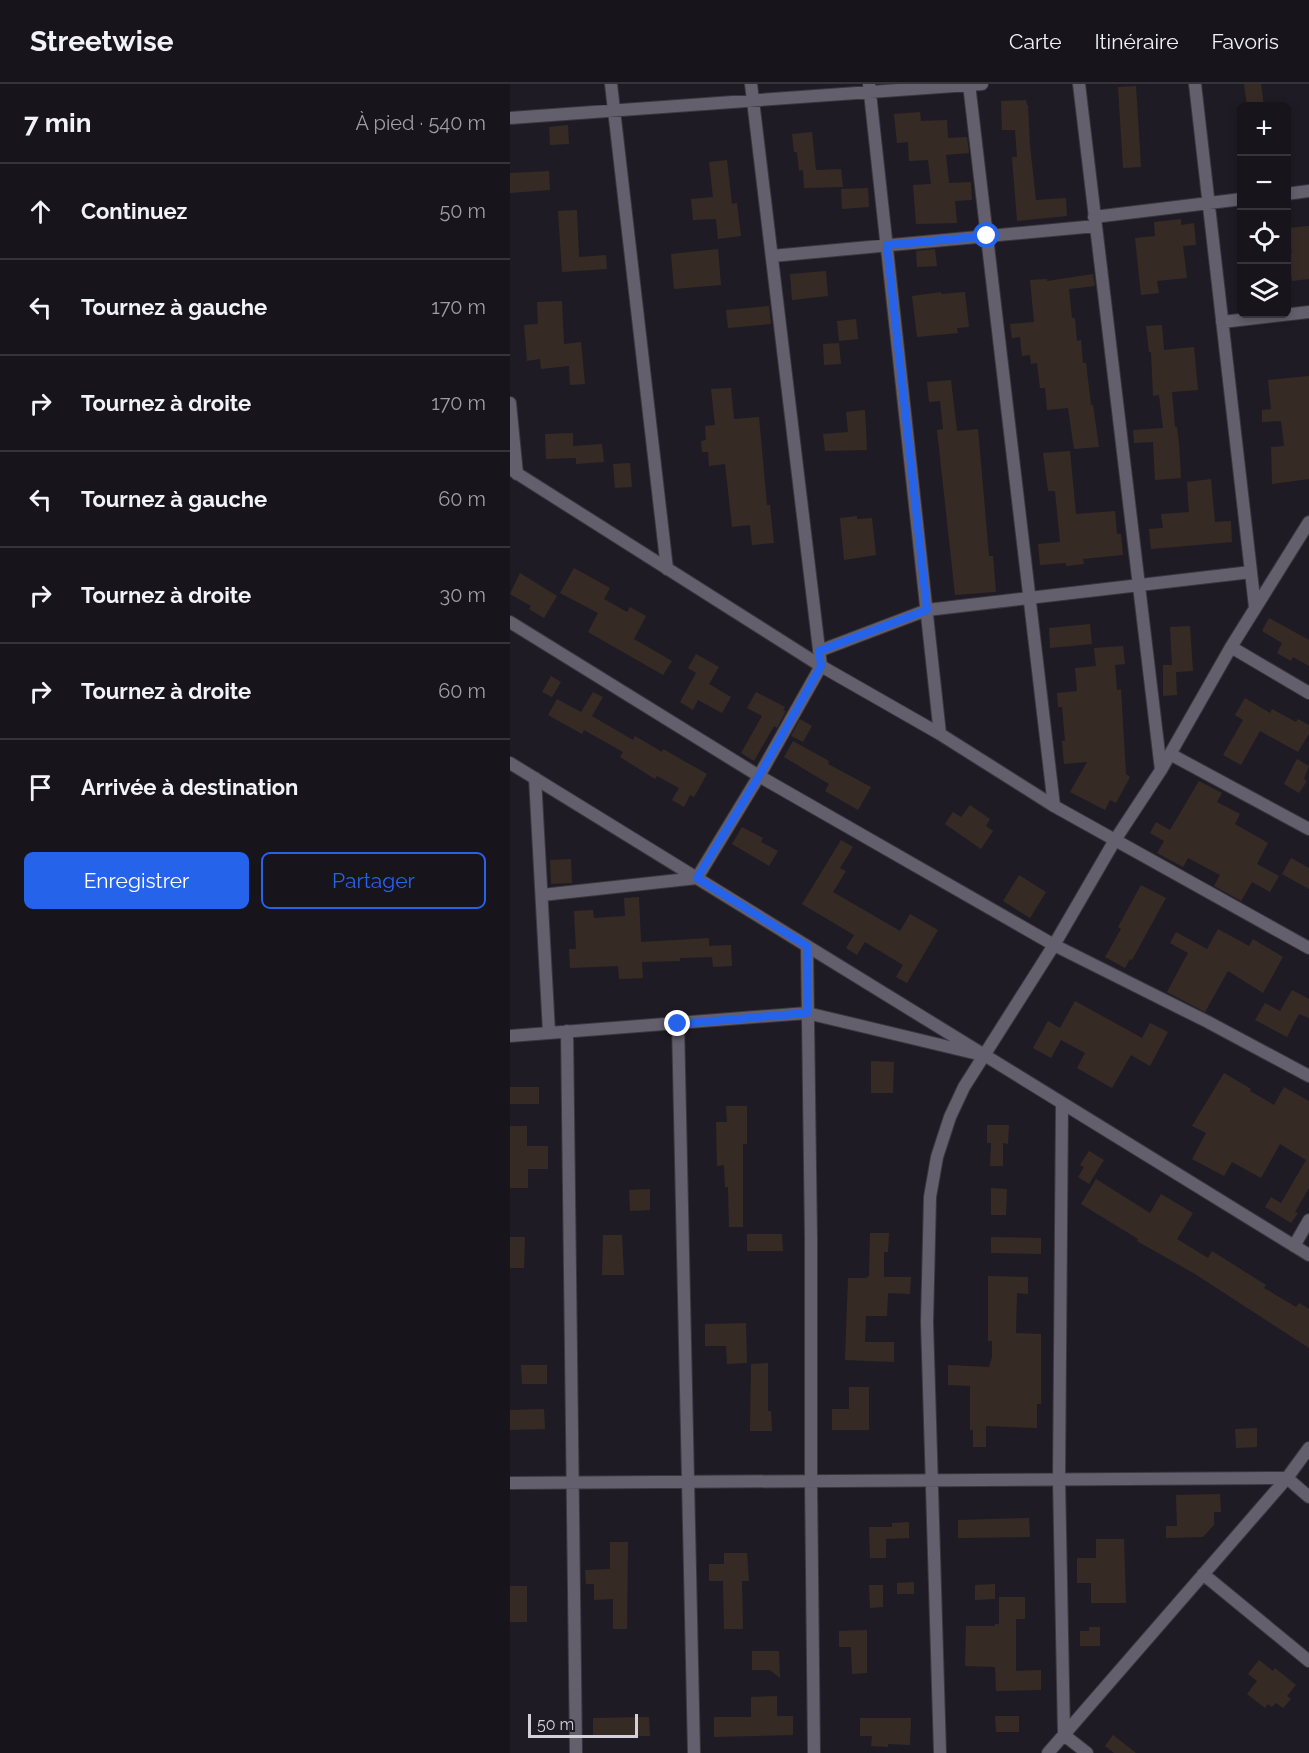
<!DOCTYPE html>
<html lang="fr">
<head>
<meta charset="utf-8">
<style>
	:root { --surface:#17141c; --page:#201d25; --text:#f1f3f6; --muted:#9e9ea3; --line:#36333b; --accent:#2563eb }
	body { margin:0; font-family:Raleway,sans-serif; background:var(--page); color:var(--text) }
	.controls { position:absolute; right:18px; top:18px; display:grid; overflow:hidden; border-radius:9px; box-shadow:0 3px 9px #0003 }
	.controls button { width:54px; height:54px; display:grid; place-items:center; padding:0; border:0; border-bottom:2px solid var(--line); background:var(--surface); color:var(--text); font:30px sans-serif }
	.scale { position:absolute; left:18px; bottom:15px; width:110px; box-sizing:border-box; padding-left:6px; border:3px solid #d3d1d8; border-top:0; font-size:16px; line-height:21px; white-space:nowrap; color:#d3d1d8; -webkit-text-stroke:4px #1f1b25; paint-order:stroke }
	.stop { position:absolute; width:18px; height:18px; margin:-14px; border:4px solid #2563eb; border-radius:50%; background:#fff }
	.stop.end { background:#2563eb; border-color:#fff; box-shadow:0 2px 6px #0008 }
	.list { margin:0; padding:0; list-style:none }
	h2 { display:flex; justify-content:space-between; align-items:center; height:78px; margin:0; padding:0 24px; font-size:26px }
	h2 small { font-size:20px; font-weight:400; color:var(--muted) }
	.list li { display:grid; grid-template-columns:39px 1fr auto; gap:18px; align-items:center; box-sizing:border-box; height:96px; padding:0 24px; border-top:2px solid var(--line) }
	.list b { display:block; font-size:22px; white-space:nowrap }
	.list em { font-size:20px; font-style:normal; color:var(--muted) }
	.actions { display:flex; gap:12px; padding:18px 24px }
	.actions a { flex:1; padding:14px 0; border:2px solid var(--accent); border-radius:9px; text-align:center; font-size:21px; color:var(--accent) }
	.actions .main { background:var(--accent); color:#fff }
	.icon { flex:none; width:33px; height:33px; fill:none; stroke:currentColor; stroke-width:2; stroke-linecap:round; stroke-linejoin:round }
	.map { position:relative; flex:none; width:799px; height:1669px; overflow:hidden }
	header { display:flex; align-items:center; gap:36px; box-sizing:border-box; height:84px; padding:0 30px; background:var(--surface); border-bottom:2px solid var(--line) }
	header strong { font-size:28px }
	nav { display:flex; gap:33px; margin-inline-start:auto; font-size:21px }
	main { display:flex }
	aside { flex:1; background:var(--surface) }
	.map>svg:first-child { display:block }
</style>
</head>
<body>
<header>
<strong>Streetwise</strong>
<nav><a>Carte</a><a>Itinéraire</a><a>Favoris</a></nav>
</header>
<main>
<aside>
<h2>7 min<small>À pied · 540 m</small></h2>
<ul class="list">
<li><svg class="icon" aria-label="ahead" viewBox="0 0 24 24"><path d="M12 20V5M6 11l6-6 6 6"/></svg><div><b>Continuez</b></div><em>50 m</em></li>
<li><svg class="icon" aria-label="left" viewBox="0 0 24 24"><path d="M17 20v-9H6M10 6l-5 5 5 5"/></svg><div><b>Tournez à gauche</b></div><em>170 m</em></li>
<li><svg class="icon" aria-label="right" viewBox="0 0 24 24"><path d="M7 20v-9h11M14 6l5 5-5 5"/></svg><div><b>Tournez à droite</b></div><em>170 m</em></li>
<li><svg class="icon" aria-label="left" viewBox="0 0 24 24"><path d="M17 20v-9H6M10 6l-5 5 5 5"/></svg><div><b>Tournez à gauche</b></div><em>60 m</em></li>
<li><svg class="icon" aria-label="right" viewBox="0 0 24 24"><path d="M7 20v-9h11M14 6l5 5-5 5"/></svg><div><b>Tournez à droite</b></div><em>30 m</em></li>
<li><svg class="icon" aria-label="right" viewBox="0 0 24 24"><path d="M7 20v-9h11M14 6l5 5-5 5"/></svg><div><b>Tournez à droite</b></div><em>60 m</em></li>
<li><svg class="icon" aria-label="arrive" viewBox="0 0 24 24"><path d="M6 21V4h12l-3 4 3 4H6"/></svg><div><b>Arrivée à destination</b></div></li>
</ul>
<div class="actions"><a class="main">Enregistrer</a><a>Partager</a></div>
</aside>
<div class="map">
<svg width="799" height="1669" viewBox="0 0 799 1669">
	<rect width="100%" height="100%" fill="#1f1b25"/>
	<path fill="#362b24" d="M734 0H751L754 22H737Z
		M626 2 631 83 613 84 608 3Z
		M516 16 517 21H518L520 62 526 116 556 114 557 132 507 137 502 73H507L505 46H492L491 17Z
		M410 28 411 37 437 36 438 54 457 53 459 69 436 71 439 99 461 98 462 116 445 117 447 139 406 140 403 101 421 100 418 76 399 77 398 58 387 59 384 30Z
		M58 41 59 60 40 61 39 43Z
		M302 48 306 86 331 85 333 103 294 104 293 86 289 87 287 68H284L282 50Z
		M217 76 222 120 227 119 231 152 208 155 206 135 183 136 181 115 203 113 199 78Z
		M39 87 40 106 0 109V89Z
		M358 104 359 123 332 125 331 105Z
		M67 126 69 173 96 171 97 185 52 188 48 127Z
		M671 135V141L684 139 686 161 673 162 677 194 647 197 649 209 631 211 625 154 645 152 644 138Z
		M799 142V195L782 197 778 170 782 169 778 144Z
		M208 165 211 201 164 205 161 170Z
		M425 165 427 182 407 183 406 167Z
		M316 187 318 212 282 216 280 190Z
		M583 190 585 202 559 205 562 234H565L567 257 571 256 573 279H576L581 321H583L589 363 564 365 558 324 537 326 535 304H530L527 279 521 280 520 271 512 272 510 253 502 254 500 240 524 238 520 196 537 195V197Z
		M431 208V210L455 208 459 243 447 244 448 249 407 253 402 212Z
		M52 217 54 260 71 258 75 300 60 301 59 282 31 285 30 275 17 277 14 241 28 240 27 218Z
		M259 222 261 240 218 244 216 226Z
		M346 235 348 255 329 257 327 237Z
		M652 241 654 266 684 263 688 306 662 308 665 343H667L669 359 671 394 645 396 643 358 624 359 623 346 653 344 649 311 643 312 641 268H639L636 242Z
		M329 259 331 280 314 281 313 260Z
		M799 292V395L762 400 761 363 774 362 771 337 752 338V326L761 325 758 296Z
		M441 296 447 347 468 345 479 472H483L486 508 445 511 427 346 433 345 430 317 419 318 417 298Z
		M221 304 224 335 249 333 257 421H260L264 459 242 461 240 441 222 443 215 380 199 382 198 368H192L191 357 196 356 195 342 205 341 201 305Z
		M355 326 357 366 315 367 313 350 338 348 336 328Z
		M63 349V362L92 360 94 378 66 380V374L36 375 35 350Z
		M560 367 566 430 605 427 607 450H611L613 471 573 475 574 480 556 482V479L530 481 528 460 550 458 545 407H538L533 369Z
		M120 379 122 403 105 404 103 380Z
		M701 395 705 438 721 437 722 458 641 465 639 445 653 444 651 430 679 428 677 398Z
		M347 432V435L362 434 366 471 334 476 330 434Z
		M64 484 100 504 94 515 117 528 120 523 136 532 124 555 162 577 153 591 78 548 88 529 50 509Z
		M10 489 47 512 34 534 19 525 21 522 0 510Z
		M759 534 799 556V582L783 573 781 577 767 569 772 559 752 547Z
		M580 540 582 560 540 564 539 544Z
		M680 542 683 587 666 588 667 611 653 612V581H662L660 543Z
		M613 562 615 580 605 581 607 606 611 605 616 690 620 693 606 719 600 716 595 726 560 708 577 678 554 680 552 657H555L552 623H548L547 609 567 607 565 584 586 582 584 564Z
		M186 570 209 583 199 600 221 613 212 629 188 616 183 626 170 618 186 589 178 584Z
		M41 592 51 598 42 613 32 608Z
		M83 608 93 613 82 632 123 656 125 652 152 668 153 665 197 690 184 713 180 711 174 723 162 716 169 704 147 692 145 695 129 685 110 673 113 668 74 646 72 650 38 631 47 615 71 628Z
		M246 608 275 623 273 626 276 627 267 644 264 642 244 677 231 669 252 632 237 624Z
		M735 614 760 629 762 625 786 638 788 635 799 641V650L788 668 750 647 731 681 713 671 733 636 725 631Z
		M290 635 302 642 293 658 281 652Z
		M283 657 319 677 318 680 361 703 348 726 315 707 319 700 274 673Z
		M787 675 799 682 794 695 797 697 789 709 774 700Z
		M689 697 712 709 707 718 730 730 725 740 758 759 747 780 769 792 760 808 742 798 731 817 704 802 710 791 678 774 673 783 647 769 654 757 640 749 646 738 660 746Z
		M460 721 480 735 476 742 483 747 471 765 435 740 443 728 451 733Z
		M232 743 253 754 251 758 268 767 259 782 222 760Z
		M331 756 343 763 330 784 336 787 323 808 390 847 400 830 428 846 397 899 386 893 393 881 355 858 347 871 336 864 344 851 292 820Z
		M781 774 799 784V805L772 790Z
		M61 775 62 799 41 800 40 776Z
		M509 791 536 808 520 834 493 817Z
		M631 801 656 814 622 876 620 875 615 884 595 873 611 845 608 843Z
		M129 813 131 858 199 854V862L221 861 222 882 203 883 202 873 170 874V877L132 878 133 894 109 895 108 882 60 884 59 865H66L64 827 83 826 84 834 115 832 114 814Z
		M708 845 739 862 743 855 773 873 753 909 718 887 695 928 657 908 678 869 660 859 666 848 697 865Z
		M782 906 799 915V934L789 930 777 953 745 936 755 919 770 927Z
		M565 917 632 954 640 939 658 948 640 982 621 971 602 1004 567 984 575 969 551 956 541 974 523 964 538 937 550 944Z
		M361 977 384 978 383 1009H361Z
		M714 989 741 1005 740 1007 764 1021 774 1003 799 1017V1104L785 1128 788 1129 781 1139 755 1123 761 1113 771 1119 796 1076 770 1060 751 1094 722 1078 714 1092 682 1075 696 1049 682 1042Z
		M0 1003H29V1020H0Z
		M216 1022H237V1060H233V1143H219L218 1103H215L214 1081 207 1082 206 1038H217Z
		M477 1041H499L498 1060 493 1059V1082H480L481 1059H477Z
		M0 1042H17V1062H38V1085H18V1104H0Z
		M579 1067 594 1076 579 1100 568 1093 574 1083 570 1081Z
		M586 1095 640 1129 651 1110 683 1129 667 1155 698 1174 702 1167 756 1201 754 1204 786 1223 789 1219 799 1225V1264L685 1190 627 1157 628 1155 571 1120Z
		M481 1104 497 1105 496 1131H481Z
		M140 1105V1126L120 1127 119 1106Z
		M360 1149H379L378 1168H374V1193H401L400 1210 378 1209 377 1232H356L355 1258H384V1278L335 1276 338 1194H356L359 1192Z
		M237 1150H272L273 1167H237Z
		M93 1151H112L114 1191H92Z
		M0 1153H15L14 1184H0Z
		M481 1153 531 1154V1170L481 1169Z
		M478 1192 518 1193V1210L507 1209 506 1249 531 1250V1320H527V1344L476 1342V1363H463V1346H460V1302L438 1301V1281L479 1283 482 1273V1257H478Z
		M236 1239 237 1279 217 1280 216 1262H195V1240Z
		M258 1279V1327H261L262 1347H240L241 1280Z
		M11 1281H37V1300H12Z
		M339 1303H359V1346H322V1325H339Z
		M34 1325 35 1345 0 1346V1326Z
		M747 1344V1363L726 1364 725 1345Z
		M710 1410 711 1428H704V1441L693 1453 656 1454V1442H667L666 1411Z
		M519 1434 520 1453 448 1454V1436Z
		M399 1438V1454L376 1455V1474H360L359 1443H382V1439Z
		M586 1455H614L616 1519H581V1499H567V1474H586Z
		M100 1458H118L117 1545H103V1515L84 1516V1500H76L75 1486 100 1485Z
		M214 1469H237L239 1497H232L233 1545H214L213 1497H199V1480H214Z
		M404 1498V1510H387V1499Z
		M485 1500V1515L465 1516V1501Z
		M359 1501H373V1523L360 1524Z
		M0 1502H17V1538H0Z
		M489 1513H515V1535H506V1587L531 1586V1606L486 1607 485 1583 455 1582 456 1542H485V1540H489Z
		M579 1543H590V1562H570V1547H579Z
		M357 1546V1589L342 1590 341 1563H329V1547Z
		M242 1567H269L270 1594 260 1586H242Z
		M749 1576 763 1587 765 1584 786 1601 777 1612 781 1615 773 1624 766 1619 762 1623 758 1620 755 1624 737 1610 747 1597 738 1590Z
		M267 1612V1632H283V1651L204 1653V1633H241V1613Z
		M485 1632H509V1648H486Z
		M139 1633 140 1652 83 1653V1634Z
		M350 1634H401L400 1661 378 1660V1663L361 1662 362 1652H350Z
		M603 1651 626 1669H604L595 1662Z"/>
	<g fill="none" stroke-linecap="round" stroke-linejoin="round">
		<defs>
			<path id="street" d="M101 0 157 485
				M359 0 430 650
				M459 0 544 722
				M569 0 651 686
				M685 0 745 523
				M0 34 472 0
				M776 110 799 107
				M584 133 732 115
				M262 172 586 142
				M712 238 799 228
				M0 319 7 390
				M0 385 311 582 430 650 544 722 799 864
				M0 538 249 692 544 861 698 938 799 992
				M721 563 799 609
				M309 567 417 526 741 488
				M660 670 799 745
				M0 679 799 1171
				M25 694 39 948
				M32 811 187 794 249 692 311 582 241 0
				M297 862 301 1154V1397L304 1669
				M168 940 184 1669
				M57 947 66 1669
				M0 952 297 929 464 969
				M552 1019 549 1395 554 1651 577 1669
				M784 1162 799 1136
				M0 1399 777 1394 799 1413
				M693 1490 799 1577
				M430 1669 417 1238 420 1113 427 1073 440 1033 454 1003 544 861 605 756 651 686 721 563 799 438
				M538 1669 777 1394 799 1364"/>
		</defs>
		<use href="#street" stroke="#39373e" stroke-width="14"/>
		<use href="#street" stroke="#645f6c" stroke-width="12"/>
	</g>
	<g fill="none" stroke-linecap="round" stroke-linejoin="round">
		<path stroke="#2563eb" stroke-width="8" d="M168 940 297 929V862L187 794 249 692 311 582 309 567 417 526 377 161 477 152"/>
	</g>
</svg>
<div class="controls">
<button>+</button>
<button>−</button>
<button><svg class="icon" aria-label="locate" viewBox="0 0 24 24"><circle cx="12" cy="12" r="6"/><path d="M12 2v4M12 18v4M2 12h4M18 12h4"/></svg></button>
<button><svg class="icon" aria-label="layers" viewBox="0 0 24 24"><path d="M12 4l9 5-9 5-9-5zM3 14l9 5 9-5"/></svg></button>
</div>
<div class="scale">50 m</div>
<div class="stop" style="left:477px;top:152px"></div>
<div class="stop end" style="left:168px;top:940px"></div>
</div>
</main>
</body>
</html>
